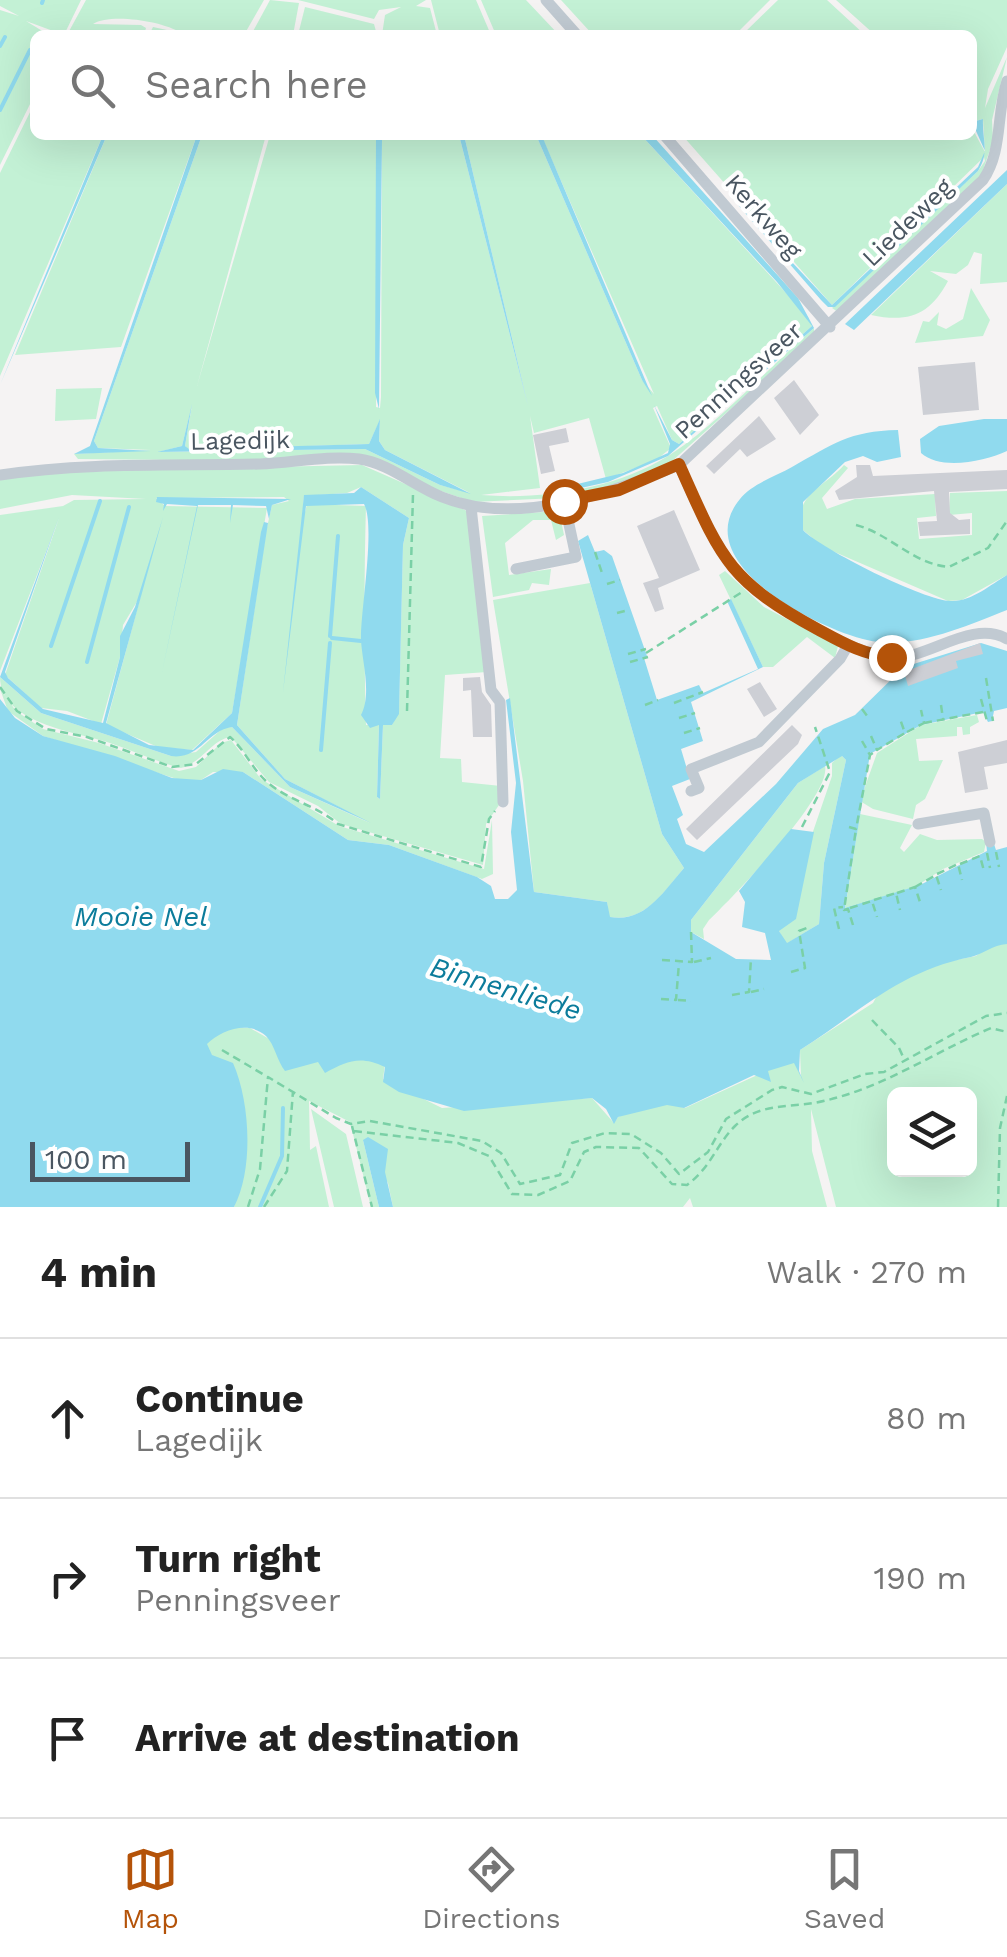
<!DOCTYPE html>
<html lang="en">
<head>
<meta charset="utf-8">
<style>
	:root { --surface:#fff; --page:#f2f2f2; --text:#222; --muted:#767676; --line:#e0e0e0; --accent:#b45309 }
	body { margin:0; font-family:"Work Sans",sans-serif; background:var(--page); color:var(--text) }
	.controls { position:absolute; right:30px; bottom:30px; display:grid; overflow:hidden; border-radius:15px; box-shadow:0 10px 40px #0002 }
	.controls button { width:90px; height:90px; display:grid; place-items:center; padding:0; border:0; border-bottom:2px solid var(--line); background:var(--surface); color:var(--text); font:50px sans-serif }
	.scale { position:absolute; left:30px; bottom:25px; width:160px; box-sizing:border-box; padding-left:10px; border:5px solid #4a5661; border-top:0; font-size:28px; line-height:35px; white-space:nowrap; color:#4a5661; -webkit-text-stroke:8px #fff; paint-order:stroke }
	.stop { position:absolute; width:30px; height:30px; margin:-22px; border:8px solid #b45309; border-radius:50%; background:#fff }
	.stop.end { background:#b45309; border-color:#fff; box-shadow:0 2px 10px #0008 }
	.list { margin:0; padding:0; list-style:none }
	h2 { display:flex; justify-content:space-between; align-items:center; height:130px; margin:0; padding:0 40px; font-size:42px }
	h2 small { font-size:32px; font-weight:400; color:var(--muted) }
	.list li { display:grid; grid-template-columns:65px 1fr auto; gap:30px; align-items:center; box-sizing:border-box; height:160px; padding:0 40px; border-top:2px solid var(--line) }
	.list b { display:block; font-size:38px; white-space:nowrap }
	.list p { margin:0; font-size:32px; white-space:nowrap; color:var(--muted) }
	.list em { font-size:32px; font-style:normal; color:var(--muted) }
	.icon { flex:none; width:55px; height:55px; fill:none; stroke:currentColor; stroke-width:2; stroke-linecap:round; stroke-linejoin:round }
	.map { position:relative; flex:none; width:1007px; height:1207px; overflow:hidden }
	.search { position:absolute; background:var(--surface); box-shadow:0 10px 40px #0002; left:30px; right:30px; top:30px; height:110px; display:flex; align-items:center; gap:25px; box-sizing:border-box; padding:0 35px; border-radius:15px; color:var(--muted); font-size:38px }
	.sheet { height:610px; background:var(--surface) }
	nav { display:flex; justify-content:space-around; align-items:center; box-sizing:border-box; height:140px; border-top:2px solid var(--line); background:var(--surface); font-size:28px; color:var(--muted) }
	nav a { display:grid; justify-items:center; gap:5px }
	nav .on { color:var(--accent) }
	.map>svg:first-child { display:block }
</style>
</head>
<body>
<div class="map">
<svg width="1007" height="1207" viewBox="0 0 1007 1207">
	<rect width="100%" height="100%" fill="#f5f3f3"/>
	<path fill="#c3f1d5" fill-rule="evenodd" d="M0 0H81L64 35 26 21 49 35H35V94L0 165V10L19 16 0 6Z
		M86 0H264L244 35H149L153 27 181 33C163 21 110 13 93 24L141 25 146 28 144 35H67Z
		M270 0 299 3 293 35H251Z
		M298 0H426L416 6 430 8 437 35H382L385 15 401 7 379 10 374 19Z
		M431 0H476L491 35H440Z
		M481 0H526L559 35H496Z
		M561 0H770L735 35H593Z
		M778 0H827L865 35H742Z
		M836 0H1007V47L988 89 985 108 1007 57 992 120 993 141 981 176 838 312 832 308 978 171 985 161 984 157 832 305 682 135H972V128L985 152 983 119 972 122V35H875Z
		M305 7 374 24 377 35H298Z
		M35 102V135H103L0 376V173Z
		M107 135H197L121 347 15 355Z
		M202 135H266L197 386 270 135H376V407L380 408 381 397 382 135H459L528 406 464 135H536L642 380 654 394 541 135H641L808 317 812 326 679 444 672 440 657 406 653 408 671 448 656 460 606 479 589 418 534 433 530 416 540 488 481 495C543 500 615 489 668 456 712 429 773 364 814 328V335L671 462 615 485 557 498 473 502 435 489 385 462 78 459 74 454 151 450 98 448 94 441ZM192 405 185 446 189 450 369 444 380 420 379 441 385 450 470 493 440 485 365 449 158 452 182 446Z
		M1007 184V282L980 284 982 254 974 252 968 265 956 274 930 271 948 281C930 315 909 323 871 315Z
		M971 288 990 320 983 336 915 343 923 321 929 322 939 312 937 325 946 329 963 319Z
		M102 388 96 419 55 421 56 389Z
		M362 465 467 511 487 672 445 675 440 758 461 759 462 782 501 786 499 805 486 824 483 865 341 824 318 806 269 782 231 737C212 739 202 763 181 768 156 762 132 750 107 742 76 732 0 723 0 677L41 713 171 756 196 752 223 728 232 727 290 787 370 823 285 779 237 725 266 532 272 505 289 501 284 497 156 498 165 506 267 508 232 713 192 750 158 747 106 725 141 595 123 625 120 657 101 724 67 711 41 708 5 675 59 518 0 671V515L63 506 74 500 146 499 72 495 0 509V480L59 471ZM361 487 409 518 403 545 399 710 392 725 383 724 380 799 377 797 379 724 366 725C364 660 364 576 366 506L307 504 302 524 304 496 347 493Z
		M844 465 848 468 822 498 827 509 855 499 935 494 936 516 917 518 919 539 972 535V513L949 515 950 493 1007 491V575L962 600 948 601 823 547 803 530C791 496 826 486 844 465Z
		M559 511 564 535 556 540 551 520H533L505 543 509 575 551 569 549 585 532 583 529 590 493 597 482 516Z
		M725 571 764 607 838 646 835 658 807 637 773 667H763L719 575Z
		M590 583 662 834 684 868C663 893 645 923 609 917L607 902 534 892 523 781 493 600Z
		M0 689 16 711 43 729 99 743 179 771 196 767 221 743 231 740 261 779 339 826 484 869 492 820 493 874 482 879 389 845 348 840 243 772H213L201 780H180L43 736 8 711Z
		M977 715 979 722 970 727V734L963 735 962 727H957V736L916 739 919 761 943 760 925 799 916 805 913 819 873 809 860 801 877 753 921 725Z
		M841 755 846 760 824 863 819 924 786 944 779 931 832 776V763Z
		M825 766C832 795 733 897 709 920L703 929 704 939 691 932V920L798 783Z
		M860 814 912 825 900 848 904 852 920 834 937 840 982 839 986 842 984 852 943 869 915 887 845 909Z
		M1007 943V1207H836L811 1109 812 1151 827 1207H693L690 1198 683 1207H393L388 1183 363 1140 379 1207H371L350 1122 309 1101 310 1150 316 1146 329 1207H234L245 1167 238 1095 205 1045 223 1027 250 1028 301 1057 348 1054 385 1064 383 1079 442 1108 592 1098 614 1123 618 1117 657 1101 685 1108 784 1063 795 1062 801 1077 800 1050 873 1003 880 990 931 965 976 956 992 944ZM894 1094H970V1170H894Z
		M311 1109 346 1134 363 1207H334Z"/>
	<path fill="#90daee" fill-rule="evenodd" d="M983 119C982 140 990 152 978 171L835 307H828L821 300 733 199 832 305 978 167 985 151 972 122Z
		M103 135H107L0 385Z
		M197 135H202L94 441 98 448 151 451 74 454 90 446Z
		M376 135H382V141L379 409 375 393Z
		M459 135H464L528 406Z
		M536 135 542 136 652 396 642 380Z
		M641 135H652L798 298 814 328 668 456 608 482 567 491 565 487 623 473 668 453 670 444 654 405 672 440 679 444 812 326 777 282Z
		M1007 170V184L854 330 845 324Z
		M192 404 185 446 189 449 369 444 380 419 379 441 385 450 471 494 440 485 365 449 157 452 182 446Z
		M984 419H1007V451C985 461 941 471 921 453L920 439 939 426Z
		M898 430 901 457 877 462 863 456 845 462 803 502V530C821 549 925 601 951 601 971 602 990 585 1007 575V610C966 626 911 651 867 640 818 629 687 563 740 499 752 484 776 476 792 467 833 444 849 431 898 430Z
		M361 487 409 518 403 545 399 714 392 725H383L380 799 377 797 379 725 370 728 361 715C372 694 362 661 361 640 360 613 376 526 364 504L306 506 283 692 304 495 354 493Z
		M157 497 291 499 272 505 269 519 266 506 233 505 230 523 231 505H198L162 672 197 506 167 504 163 511 164 504 156 502Z
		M59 517 5 672 8 678 43 709 103 723 120 657V636L135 607 163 517 106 723 149 745 193 750 232 713 261 532 264 522 268 523 237 725 285 779 371 823 290 787 232 727C206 731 200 760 171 756L41 713 0 677Z
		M588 535 595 552 604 550 612 556 647 656 644 658 657 700 699 685 703 693 758 669 727 601 731 599 763 667 691 702 703 741 681 749 690 779 672 786 683 815 677 819 686 844 704 852 776 784 823 729 855 715 904 667 981 643 1007 651V708L994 711 992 721 988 722 983 712 921 725 870 754 845 908 920 885 987 851 986 842 993 841 996 850 1007 847V944C992 945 984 954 971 957 899 971 860 1012 800 1050L799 1071 804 1083 794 1063 768 1071 771 1082 754 1075 684 1108 667 1105 618 1117 614 1124 606 1109 592 1098 464 1111 399 1092 383 1082 385 1067C360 1055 347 1061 325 1073L318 1062 285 1071C277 1061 275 1045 266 1036 249 1020 221 1030 207 1044L212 1055 233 1063C250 1101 254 1169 234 1207H0V699L15 718 43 736 115 756 172 778 201 780 223 769 243 772 348 840 389 845 477 877 491 886 495 899H508L517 890 511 832 516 783 506 700 510 698 534 892 607 902 610 917C645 923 663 892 684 868L662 834 578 541ZM842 756 846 760 824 863 819 924 787 943 779 931 796 919 814 832 791 829 739 891 745 902 742 927 765 933 771 960 736 959 691 932V920L798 783Z
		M368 1137 388 1149 385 1172 393 1207H379L363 1140Z"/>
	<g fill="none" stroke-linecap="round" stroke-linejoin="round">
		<path stroke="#90daee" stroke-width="4" d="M42 3 43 0
			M0 46 5 37
			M0 110 30 50
			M330 636 338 536
			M332 638 361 641
			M51 646 100 501
			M87 662 129 507
			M321 750 330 643
			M260 1207 282 1156 283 1108"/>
	</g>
	<path fill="#cdcfd5" d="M975 362 979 410 923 415 918 367Z
		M794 380 819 415 800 435 774 398Z
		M759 416 776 439 747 457 740 449 714 474 706 466Z
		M566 428 569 442 549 446 555 471 541 474 533 435Z
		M856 465H870L873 476 1007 470V489L949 492 950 513 959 520 970 519V534L920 536 918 522 937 521 934 491 839 500 835 491 857 477Z
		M674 510 700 570 658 588 664 609 655 612 643 583 659 578 637 526Z
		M980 643 983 654 956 661 958 668 908 686 904 672Z
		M480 677 482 692 491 705 492 737H473L471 690 463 691V678Z
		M760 682 777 709 764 717 747 689Z
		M792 725 802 735 798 744 697 840 686 829Z
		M1007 740V763L984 767 988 789 965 793 958 752Z"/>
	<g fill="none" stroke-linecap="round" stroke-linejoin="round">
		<path stroke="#7ad0a6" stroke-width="2.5" stroke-dasharray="8 5" stroke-linecap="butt" d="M856 525C890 534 913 564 949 567L988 548 1007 521
			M595 552 602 573
			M607 584 620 580
			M617 613 629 610
			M646 653 742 592
			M628 654 646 649
			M630 662 648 657
			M986 678 993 721
			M0 687 17 711 46 729 87 737 172 767 196 764 230 737C245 750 252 769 267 782 289 801 316 805 338 824L481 867 489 819 495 811
			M981 699 987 721
			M674 703 703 692
			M645 705 658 700
			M941 705 943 719
			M862 709 868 717
			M407 711 413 494
			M679 718 695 713
			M924 723 983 712
			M907 732 924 723 921 710
			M684 733 700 728
			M871 736 877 750 905 733 900 719
			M862 741 870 755
			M802 827 830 772 815 727
			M849 827 856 829 870 755 877 750
			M996 852 999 867
			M987 853 990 868
			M960 864 980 856 984 871
			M937 874 958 864 962 880
			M915 887 936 875 941 890
			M897 893 915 887 921 905
			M874 900 896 893 900 910
			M850 908 872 901 877 917
			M853 925 848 909 844 910 856 829
			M839 929 834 908 843 907
			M662 960 692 962 691 932
			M694 962 711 958
			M791 972 805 968 799 931 809 927
			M751 992 764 989
			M732 995 749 992 751 958
			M661 999 676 1000 679 963
			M678 1000 691 1001
			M872 1020 899 1048 905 1061
			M222 1050 266 1076
			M352 1126 372 1207
			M354 1131 458 1143 489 1156 512 1194 538 1195 570 1181 584 1152 596 1147 639 1148 672 1184 687 1185C712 1166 716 1145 735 1126 757 1104 787 1107 814 1103 879 1091 932 1053 991 1028L1007 1032
			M248 1207 260 1169 268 1077 336 1118 351 1124 370 1121 482 1141 501 1153 520 1184 560 1175 572 1143 605 1133 631 1134 661 1153 679 1174 708 1152 726 1119 772 1090 782 1087 811 1094 865 1074 884 1072 986 1016 1007 1013
			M264 1207 287 1171 293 1091
			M998 1207 1000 1128 1007 1096"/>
		<path stroke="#c1cad2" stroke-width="11" d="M546 0 577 35
			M664 135 830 327
			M679 465C723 562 728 581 825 633 853 648 879 661 912 655 941 648 978 622 1007 639
			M0 475C87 462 172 466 260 464 292 463 327 455 359 459 389 463 414 486 442 497 516 527 609 494 679 465L983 180C1003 151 996 114 1007 81
			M471 507 491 690 500 702 503 802
			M516 569 576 557 564 501
			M691 791 699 788 691 769 759 742 840 659 848 645
			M918 824 984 813 990 842"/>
	</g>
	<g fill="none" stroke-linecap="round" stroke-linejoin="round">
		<path stroke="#b45309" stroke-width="12" d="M564 501 619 490 679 464C721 558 727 580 819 630 843 643 864 655 891 657"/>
	</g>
	<g text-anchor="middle" stroke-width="8" stroke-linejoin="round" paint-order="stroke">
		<g font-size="25" fill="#4a5661" stroke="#fff">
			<text transform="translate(764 216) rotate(49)" y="9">Kerkweg</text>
			<text transform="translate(907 222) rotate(-44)" y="9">Liedeweg</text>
			<text transform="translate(738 380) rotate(-42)" y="9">Penningsveer</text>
			<text transform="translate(240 440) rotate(-1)" y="9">Lagedijk</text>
		</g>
		<g font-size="28" font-style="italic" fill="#0c7c9b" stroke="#fff">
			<text x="141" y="926">Mooie Nel</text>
			<text transform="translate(506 988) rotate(17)" y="10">Binnenliede</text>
		</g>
	</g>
</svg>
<div class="controls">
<button><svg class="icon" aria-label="layers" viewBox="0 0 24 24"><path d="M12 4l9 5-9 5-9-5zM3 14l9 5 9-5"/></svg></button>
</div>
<div class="scale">100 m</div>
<div class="stop" style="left:564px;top:501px"></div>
<div class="stop end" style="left:891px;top:657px"></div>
<div class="search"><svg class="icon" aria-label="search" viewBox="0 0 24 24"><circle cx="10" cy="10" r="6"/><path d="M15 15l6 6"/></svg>Search here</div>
</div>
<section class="sheet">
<h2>4 min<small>Walk · 270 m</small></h2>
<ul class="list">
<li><svg class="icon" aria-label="ahead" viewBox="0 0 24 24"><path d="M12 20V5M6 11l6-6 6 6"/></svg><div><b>Continue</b><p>Lagedijk</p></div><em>80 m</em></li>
<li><svg class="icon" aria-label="right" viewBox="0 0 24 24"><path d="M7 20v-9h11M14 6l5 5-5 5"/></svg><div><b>Turn right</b><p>Penningsveer</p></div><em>190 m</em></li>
<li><svg class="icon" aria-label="arrive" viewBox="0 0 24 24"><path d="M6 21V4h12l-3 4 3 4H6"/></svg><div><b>Arrive at destination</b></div></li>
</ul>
</section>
<nav>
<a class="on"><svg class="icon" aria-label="map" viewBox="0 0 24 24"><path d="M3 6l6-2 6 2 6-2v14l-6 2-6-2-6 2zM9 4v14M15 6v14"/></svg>Map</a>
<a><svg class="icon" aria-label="directions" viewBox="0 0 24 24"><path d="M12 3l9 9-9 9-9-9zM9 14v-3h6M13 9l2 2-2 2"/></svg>Directions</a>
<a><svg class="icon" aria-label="saved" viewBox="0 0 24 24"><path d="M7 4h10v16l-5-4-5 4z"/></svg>Saved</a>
</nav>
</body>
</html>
